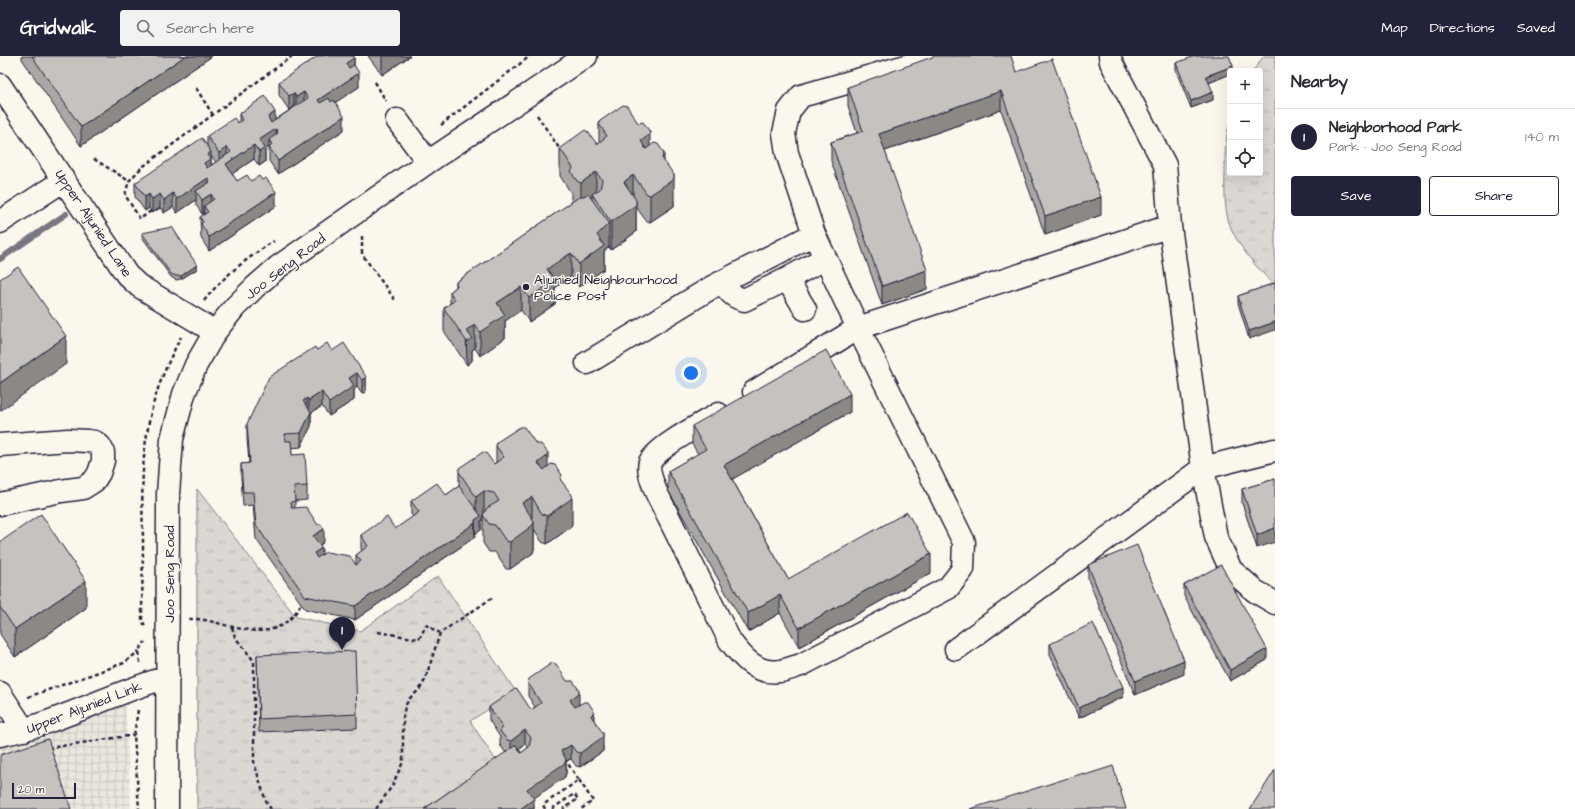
<!DOCTYPE html>
<html lang="en">
<head>
<meta charset="utf-8">
<style>
	:root { --surface:#fff; --page:#f2f2f3; --text:#2b2b33; --muted:#7c7c81; --line:#e1e1e2; --accent:#22223b }
	body { margin:0; font-family:"Architects Daughter",sans-serif; background:var(--page); color:var(--text) }
	.controls { position:absolute; right:12px; top:12px; display:grid; overflow:hidden; border-radius:4px; box-shadow:0 4px 16px #0002 }
	.controls button { width:36px; height:36px; display:grid; place-items:center; padding:0; border:0; border-bottom:1px solid var(--line); background:var(--surface); color:var(--text); font:20px sans-serif }
	.scale { position:absolute; left:12px; bottom:10px; width:64px; box-sizing:border-box; padding-left:4px; border:2px solid #22223b; border-top:0; font-size:11px; line-height:14px; white-space:nowrap; color:#22223b; -webkit-text-stroke:3px #fbf7ec; paint-order:stroke }
	.you { position:absolute; left:691px; top:317px; width:14px; height:14px; margin:-10px; border:3px solid #fff; border-radius:50%; background:#1a73e8; box-shadow:0 0 0 6px #1a73e833 }
	.badge { display:grid; place-items:center; width:26px; height:26px; border-radius:50%; background:var(--accent); color:#fff; font-size:13px; font-weight:700 }
	.pin { position:absolute; translate:-50% -33px; filter:drop-shadow(0 1px 2px #0008) }
	.pin::after { content:''; position:absolute; top:21px; width:14px; height:12px; background:inherit; clip-path:polygon(0 0,100% 0,50% 100%) }
	.list { margin:0; padding:0; list-style:none }
	h2 { display:flex; justify-content:space-between; align-items:center; height:52px; margin:0; padding:0 16px; font-size:17px }
	h2 small { font-size:13px; font-weight:400; color:var(--muted) }
	.list li { display:grid; grid-template-columns:26px 1fr auto; gap:12px; align-items:center; box-sizing:border-box; height:56px; padding:0 16px; border-top:1px solid var(--line) }
	.list b { display:block; font-size:15px; white-space:nowrap }
	.list p { margin:0; font-size:13px; white-space:nowrap; color:var(--muted) }
	.list em { font-size:13px; font-style:normal; color:var(--muted) }
	.actions { display:flex; gap:8px; padding:12px 16px }
	.actions a { flex:1; padding:9px 0; border:1px solid var(--accent); border-radius:4px; text-align:center; font-size:14px; color:var(--accent) }
	.actions .main { background:var(--accent); color:#fff }
	.icon { flex:none; width:22px; height:22px; fill:none; stroke:currentColor; stroke-width:2; stroke-linecap:round; stroke-linejoin:round }
	.map { position:relative; flex:none; width:1275px; height:753px; overflow:hidden }
	header { display:flex; align-items:center; gap:24px; box-sizing:border-box; height:56px; padding:0 20px; background:var(--accent); color:#fff }
	header strong { font-size:19px }
	nav { display:flex; gap:22px; margin-inline-start:auto; font-size:14px }
	.search { width:280px; height:36px; background:var(--page); display:flex; align-items:center; gap:10px; box-sizing:border-box; padding:0 14px; border-radius:4px; color:var(--muted); font-size:15px }
	main { display:flex }
	aside { flex:1; background:var(--surface) }
	.map>svg:first-child { display:block }
</style>
</head>
<body>
<header>
<strong>Gridwalk</strong>
<div class="search"><svg class="icon" aria-label="search" viewBox="0 0 24 24"><circle cx="10" cy="10" r="6"/><path d="M15 15l6 6"/></svg>Search here</div>
<nav><a>Map</a><a>Directions</a><a>Saved</a></nav>
</header>
<main>
<div class="map">
<svg width="1275" height="753" viewBox="0 0 1275 753">
	<defs>
		<pattern id="industrial-grid" width="8" height="8" patternUnits="userSpaceOnUse"><rect width="8" height="8" fill="#ebe7df"/><path d="M0 4h8M4 0v8" fill="none" stroke="#c9c6c0"/></pattern>
		<pattern id="park-tufts" width="24" height="20" patternUnits="userSpaceOnUse"><rect width="24" height="20" fill="#dbd8d3"/><path d="M3 7l-1-3M5 7V3M7 7l1-3M15 17l-1-3M17 17v-4M19 17l1-3" fill="none" stroke="#bcb9b6"/></pattern>
	</defs>
	<rect width="100%" height="100%" fill="#fbf7ec"/>
	<filter id="ink" filterUnits="userSpaceOnUse"><feTurbulence type="fractalNoise" baseFrequency=".025" numOctaves="2"/><feDisplacementMap in="SourceGraphic" scale="8" xChannelSelector="R" yChannelSelector="G"/><feConvolveMatrix kernelMatrix="1 2 1 2 8 2 1 2 1" color-interpolation-filters="sRGB"/></filter>
	<g filter="url(#ink)">
		<path fill="url(#industrial-grid)" d="M125 641 131 753H0V678Z"/>
		<path fill="url(#park-tufts)" stroke="#7e7d87" d="M1264 0H1275V229C1258 214 1231 183 1227 159 1224 144 1225 128 1225 113 1225 98 1225 81 1230 67V117H1260V15H1253Z
			M197 433 296 561 360 575 438 520 516 636 470 665 497 706 429 753H197Z"/>
		<g fill="none" stroke-linecap="round" stroke-linejoin="round">
			<path stroke="#787681" stroke-width="6" d="M0 203 66 158"/>
			<defs>
				<path id="minor" d="M1110 0 1111 6 1165 109 1170 170 1203 412 1216 481 1231 514 1255 535 1275 547
					M0 29 127 219 139 230 215 276
					M397 64 428 106
					M0 166 64 124
					M787 223 805 253
					M723 226C729 236 733 241 744 244L787 223 825 202
					M587 307 714 230 814 178
					M754 336 858 272 1170 170
					M718 358C702 368 658 390 650 406 647 414 653 428 656 436L730 585C742 601 757 619 780 615 787 614 794 611 801 609L948 532 963 513 964 486 858 272 814 178 787 97 784 77 789 55 801 40 941 0
					M0 389 68 384 88 385 95 386 100 390 103 396V405L99 417 94 425 83 432 61 435 0 448
					M956 593 1203 412 1275 394
					M0 637 24 674
					M0 679C58 668 111 637 168 621
					M167 753 168 438 172 383 184 338 196 309 215 276 234 252 255 231 278 211 428 106 586 0"/>
			</defs>
			<use href="#minor" stroke="#22223b" stroke-width="25"/>
			<path stroke="#22223b" stroke-width="2.5" stroke-dasharray="4 3" stroke-linecap="butt" d="M375 26 386 45
				M196 32 213 59
				M537 59 561 95
				M441 69 530 0
				M94 103 129 125
				M151 155 140 163 125 139 129 125 141 112 292 0
				M362 180V198L395 244
				M204 245C224 219 248 202 274 185
				M189 563C194 563 200 563 205 564 241 572 278 590 301 548
				M145 570 142 564C142 537 143 509 143 482 142 445 141 409 148 372 153 340 166 309 181 281
				M232 571 235 581 254 605V706L266 746 271 753
				M378 576 419 583 426 569 440 577
				M140 607 139 594 145 586
				M28 641 124 607 139 595
				M138 654 134 679 139 753
				M48 692 134 679
				M579 724 593 745 581 753
				M376 753 392 730 403 706V662L405 650 410 642 420 633 425 624 440 577 492 542
				M545 753 543 749 579 724 566 705
				M552 753 574 738 578 743 563 753"/>
			<use href="#minor" stroke="#fbf7ec" stroke-width="22"/>
		</g>
		<path fill="#aaa7a5" stroke="#22223b" fill-rule="evenodd" d="M22 0H212L81 90 22 3Z
			M354 0V10L359 31 335 46 344 74 278 118 269 105V91L265 94V106L259 110 254 103 232 118 237 125H251L276 150 209 195 201 182 200 161 204 159V157L202 158 196 149V144L177 157 173 151 164 157 160 152 152 157 149 152 145 155 135 141V127L207 90V80L238 67 239 66V58L275 64 294 51 289 54 279 39V26ZM211 100 216 106 211 109Z
			M368 0H410L382 19Z
			M1176 7 1233 15H1230V18L1209 27 1213 44 1191 52 1176 15Z
			M1016 16 1101 159 1045 179 1001 54 885 95 927 233 882 249 831 105V86L857 77 848 50V31Z
			M599 68 650 90 664 105 674 146V150L650 166H647L636 151V176L611 194 609 191 604 195V213L579 231 571 220 555 232V248L529 266 521 254 505 265V282L480 300 475 292 472 294V305L467 309 444 275V252L450 248V236L456 231V226L572 146 571 144V137L560 120V92L597 88 599 86Z
			M142 177 197 213 181 223 176 224 171 221 142 181Z
			M1275 227 1249 283 1238 247V240Z
			M317 294 332 295 366 321V335L362 338 357 331 354 333V344L329 360 322 350 311 357V370L301 391 291 392 292 399 307 430V444L295 445V452L324 486 320 489 322 499 356 509V499L362 495 361 493V479L395 473 413 461 411 458V445L446 439 459 430V416L494 408 496 406V390L548 411 562 426 572 467 571 471 547 488 542 486 534 473V493L533 497 510 513H506L495 496H489L483 487V464L481 465V474L475 478V481L355 564 305 553 256 483 253 449 243 450 241 422V408L249 407 247 382V368Z
			M850 356 732 423 788 523 931 517 799 591 780 557 748 576 668 434V415L698 398 692 388V370Z
			M1275 423 1257 492 1242 447V433Z
			M0 486 86 552 15 601 0 578Z
			M1088 509 1184 618 1135 639 1088 523Z
			M1184 529 1267 604 1230 625 1184 540Z
			M1050 588 1123 641 1079 662 1050 599Z
			M257 599 357 658V672L259 676Z
			M528 627 579 649 594 664 603 691V695L580 711 576 710 571 703 566 705V717L565 721 533 742 534 753H424L506 697 500 689V681L489 664V651L531 654 535 651 528 640ZM525 688 528 692 521 697 519 693Z"/>
		<path fill="#8b8886" stroke="#22223b" d="M185 0H212L81 90V71Z
			M350 0H354V16L346 21V7Z
			M382 0H410L382 19Z
			M1233 10V15H1230V18L1206 28V20Z
			M359 17V31L318 58V44Z
			M1001 35V54L879 97V78Z
			M304 36V50L296 55V41Z
			M1213 36V44L1191 52V45Z
			M294 37V51L289 54V40Z
			M275 56V70L268 75V61Z
			M344 60V74L278 118V105Z
			M276 73V87L272 88 269 84V91L265 94V106L259 110V84Z
			M650 76V104L641 85Z
			M254 89V103L226 122V108Z
			M227 91V105L219 111V97Z
			M211 96V110L210 117 204 107 207 99Z
			M664 97V125L662 102Z
			M596 116V144L592 138V147L581 154V127Z
			M633 119V147L624 126Z
			M674 119V150L650 166V139Z
			M208 122V136L196 135V144L177 157V143Z
			M276 136V150L209 195V181Z
			M173 137V151L164 157V144Z
			M149 138V152L145 155V141Z
			M160 138V152L152 157V143Z
			M211 138V152L204 150V157L202 158V144Z
			M1101 141V159L1045 179V160Z
			M636 144V176L611 194V166Z
			M609 167V191L604 195V213L579 231V208L597 179Z
			M571 197V220L555 232V248L529 266V242L547 213Z
			M197 209V213L181 223V220Z
			M927 214V233L882 249V230Z
			M521 231V254L505 265V282L480 300V276L497 247Z
			M1275 266V274L1249 283V275Z
			M475 269V292L472 294V305L467 309 466 274Z
			M66 280V308L0 355V327Z
			M357 317V331L354 333V344L329 360V347L349 322Z
			M366 321V335L362 338V324Z
			M322 336V350L311 357V370L301 391V377L309 358V344Z
			M850 338V356L724 428V409Z
			M307 342V356L303 345Z
			M548 397V425L538 407Z
			M484 435V461L483 459V464L481 465V474L475 478V464L476 463V441Z
			M572 439V467L571 471 547 488V460Z
			M532 441V469L522 447Z
			M534 465V493L533 497 510 513V486Z
			M475 467V481L355 564V550Z
			M1275 472V486L1257 492V479Z
			M324 473V486L313 493V480Z
			M322 492V506L314 511V497Z
			M931 498V517L799 591V572Z
			M86 525V552L15 601V573Z
			M780 539V557L748 576V557Z
			M1267 593V604L1230 625V614Z
			M1184 604V618L1135 639V625Z
			M1123 631V641L1079 662V652Z
			M579 634V648L570 657V644Z
			M594 655V669L591 660Z
			M525 674V688L511 699V685Z
			M603 677V695L580 711V697Z
			M571 689V703L566 705V717L565 721 527 747V733L561 695Z
			M534 743V753H520Z"/>
		<path fill="#c6c2c0" stroke="#22223b" d="M32 0H185L81 71Z
			M318 0H353L354 2 346 7 349 12 354 9 359 17 318 44 320 47 329 42 331 46 334 44 344 60 278 105 269 91 272 88 269 84 278 77 276 73 259 84 265 92 259 96 254 89 226 108 237 125 247 119 251 125 259 120 262 124 266 122 276 136 209 181 201 168 203 166 200 161 208 156 204 150 214 143 211 138 202 144 196 135 210 126 208 122 177 143 173 137 164 144 160 138 152 143 149 138 145 141 135 127 202 82 211 96 207 99 210 103 204 107 207 112 231 96 227 91 219 97 207 80 234 62 238 67 242 64 239 58 265 40 275 56 268 61 271 67 308 42 304 36 296 41 294 37 289 40 279 26Z
			M935 0H1011L1016 16 1052 3 1101 141 1045 160 1001 35 879 78 927 214 882 230 831 86 863 75 848 31Z
			M1195 0H1229L1233 10 1206 20 1213 36 1191 45 1176 7Z
			M623 49 627 50 638 67 643 66 650 76 649 79 641 85 646 93 654 87 658 88 664 97 662 102 674 119V123L650 139 647 138 633 119 624 126 636 144V149L611 166 592 138 600 133 602 124 596 116 581 127 577 125 571 116 573 112 560 92 585 74 588 76 597 88 607 80 599 68 600 65Z
			M588 138 609 167 597 179 604 190 579 208 571 197 547 213 555 224 529 242 521 231 497 247 505 259 480 276 475 269 466 274 472 282 467 286 444 252 455 244 450 236 457 230 456 226 576 143Z
			M172 171 197 209 181 220H176L171 218 142 177Z
			M18 211 66 280 0 327V223Z
			M1275 227V266L1249 275 1238 240Z
			M327 287 332 295 344 287 366 321 362 324 357 317 349 322 354 330 329 347 322 336 309 344 307 342 303 345 311 356 301 377 285 378 286 385H291L292 399 305 398 307 430 294 431 295 445 291 446 292 452 306 451 318 469 320 467 324 473 313 480 322 492 314 497 317 502 326 496 350 500 356 509 361 505 356 499 368 490 361 479 387 461 395 473 419 456 411 445 437 427 446 439 459 430 481 460 475 464V467L355 550 305 540 256 469 253 436H243L241 408 250 407 247 368 269 321 315 291 317 294Z
			M826 294 850 338 724 409 788 523 907 456 931 498 799 572 780 539 748 557 668 415 706 393 692 370Z
			M520 371H524L536 388H541L548 397 546 401 538 407 544 414 551 408 555 409 562 419 560 423 572 439 571 443 547 460 542 458 532 441 522 447 534 465 533 469 510 486 506 485 495 469 489 468 483 459 487 452 499 445 494 437 484 435 476 441 459 416V412L483 396 486 397 494 408 504 401 496 390 497 386Z
			M1275 423V472L1257 479 1242 433Z
			M41 458 86 525 15 573 0 551V486Z
			M1137 489 1184 604 1135 625 1088 509Z
			M1221 509 1267 593 1230 614 1184 529Z
			M1093 567 1123 631 1079 652 1050 588Z
			M355 595 357 658 259 663 257 599Z
			M552 607 556 608 567 625H573L579 634V637L570 644 575 651 584 646H588L594 655 591 660 603 677V681L580 697 576 696 571 689 561 695 566 703 565 707 527 733 534 743 520 753H502L500 751 497 753H424L516 689 521 697 529 691 531 682 525 674 511 685 507 684 500 675 502 670 489 651 515 633 518 634 531 654 541 647 528 627 529 623Z
			M48 683 71 753H0V699Z
			M1113 710 1126 753H970L1084 717 1085 719Z
			M1275 714V753H1250Z"/>
	</g>
	<circle fill="#22223b" stroke="#fbf7ec" stroke-width="1.5" cx="526" cy="231" r="4"/>
	<g text-anchor="middle" stroke-width="3" stroke-linejoin="round" paint-order="stroke">
		<g font-size="14" fill="#22223b" stroke="#fbf7ec">
			<text transform="translate(94 167) rotate(56)" y="5">Upper Aljunied Lane</text>
			<text transform="translate(285 210) rotate(-38)" y="5">Joo Seng Road</text>
			<text transform="translate(169 518) rotate(-90)" y="5">Joo Seng Road</text>
			<text transform="translate(84 651) rotate(-21)" y="5">Upper Aljunied Link</text>
		</g>
		<g font-size="14" fill="#22223b" stroke="#fbf7ec" text-anchor="start">
			<text x="534" y="228">Aljunied Neighbourhood<tspan x="534" dy="16">Police Post</tspan></text>
		</g>
	</g>
</svg>
<div class="controls">
<button>+</button>
<button>−</button>
<button><svg class="icon" aria-label="locate" viewBox="0 0 24 24"><circle cx="12" cy="12" r="6"/><path d="M12 2v4M12 18v4M2 12h4M18 12h4"/></svg></button>
</div>
<div class="scale">20 m</div>
<div class="you"></div>
<div class="pin badge" style="left:342px;top:594px">1</div>
</div>
<aside>
<h2>Nearby<small></small></h2>
<ul class="list">
<li><span class="badge">1</span><div><b>Neighborhood Park</b><p>Park · Joo Seng Road</p></div><em>140 m</em></li>
</ul>
<div class="actions"><a class="main">Save</a><a>Share</a></div>
</aside>
</main>
</body>
</html>
